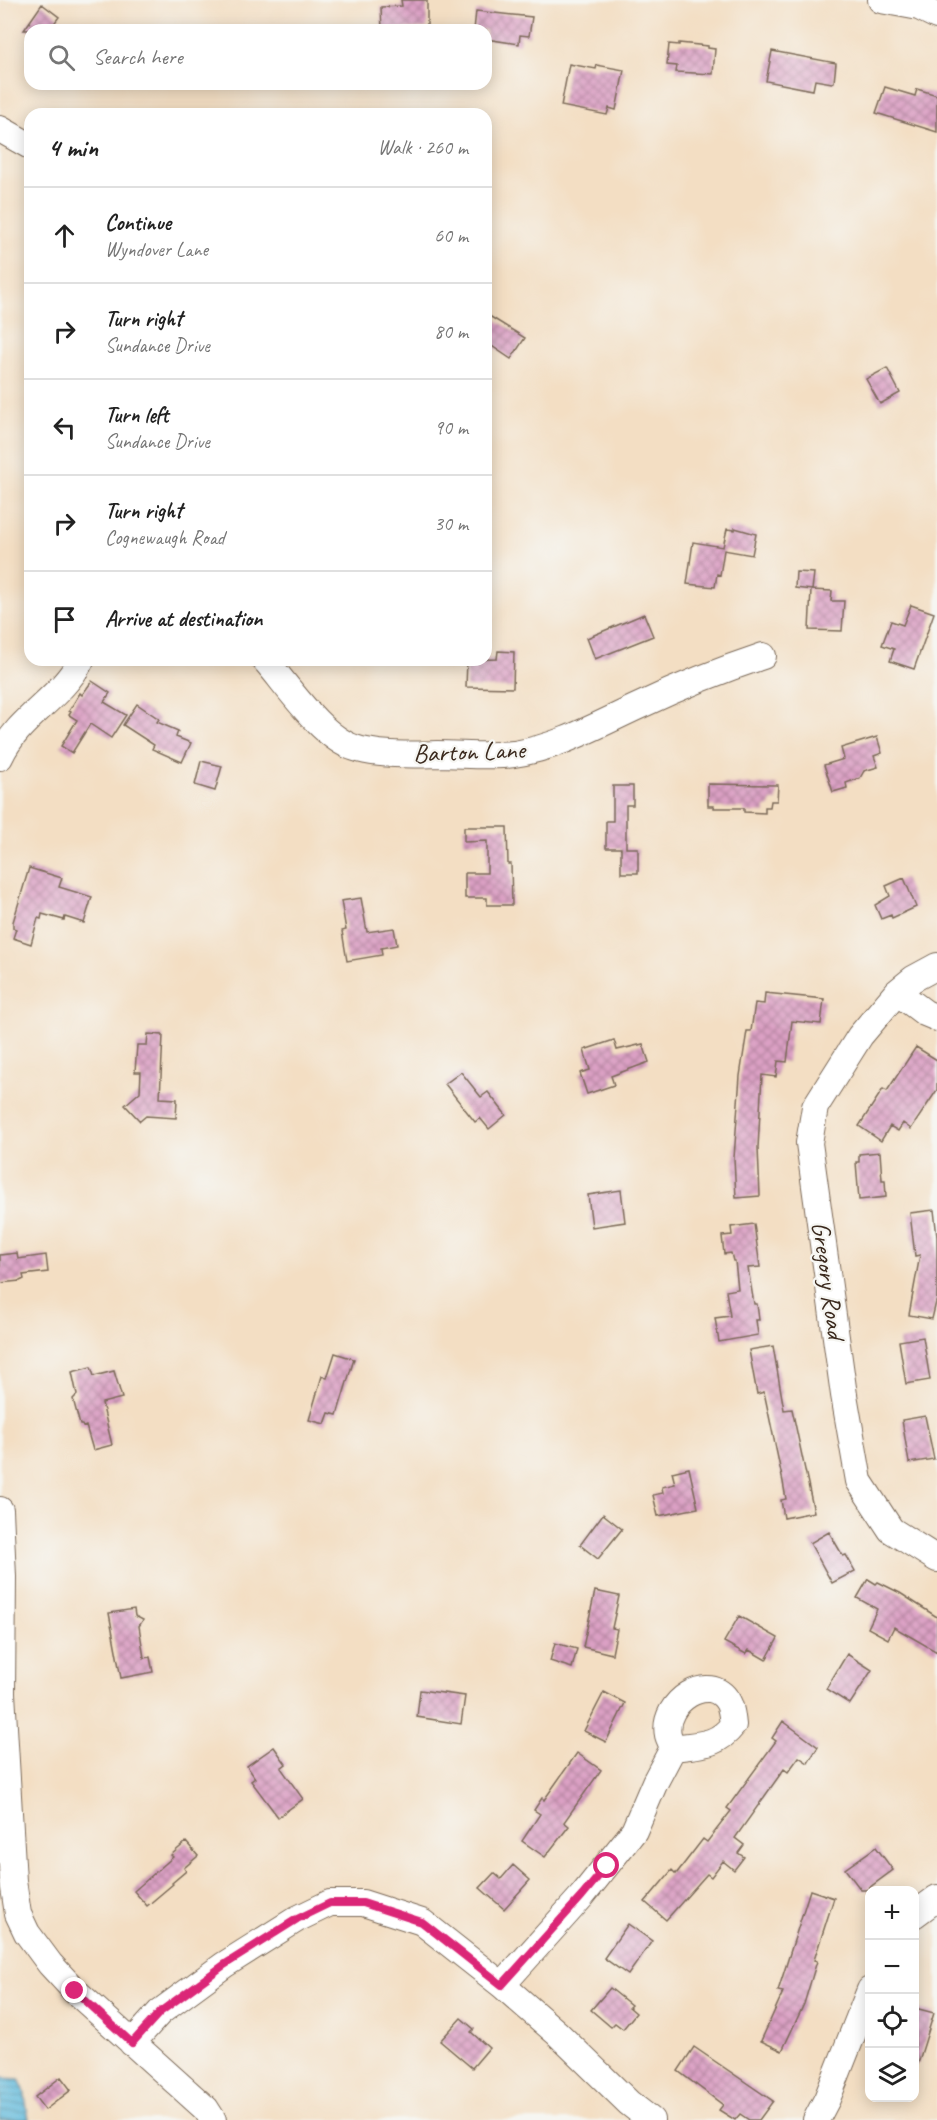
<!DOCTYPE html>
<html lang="en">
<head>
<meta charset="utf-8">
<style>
	:root { --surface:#fff; --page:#f6f6f6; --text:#222; --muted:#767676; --line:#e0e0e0 }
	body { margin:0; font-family:Caveat,sans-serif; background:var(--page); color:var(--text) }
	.controls { position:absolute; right:18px; bottom:18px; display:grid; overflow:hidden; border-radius:12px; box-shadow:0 3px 15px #0003 }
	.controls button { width:54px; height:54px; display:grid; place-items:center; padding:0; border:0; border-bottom:2px solid var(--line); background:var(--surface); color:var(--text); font:30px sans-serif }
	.stop { position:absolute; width:18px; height:18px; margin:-14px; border:4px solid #db2777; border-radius:50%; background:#fff }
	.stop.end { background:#db2777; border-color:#fff; box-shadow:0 2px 6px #0008 }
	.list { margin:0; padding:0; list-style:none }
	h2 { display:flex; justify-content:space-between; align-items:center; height:78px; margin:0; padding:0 24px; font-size:26px }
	h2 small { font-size:20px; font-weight:400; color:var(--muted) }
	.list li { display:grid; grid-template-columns:39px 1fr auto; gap:18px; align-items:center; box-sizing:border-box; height:96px; padding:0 24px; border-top:2px solid var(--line) }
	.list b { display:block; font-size:22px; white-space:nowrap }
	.list p { margin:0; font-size:20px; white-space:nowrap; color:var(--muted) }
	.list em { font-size:20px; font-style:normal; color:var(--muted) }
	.icon { flex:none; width:33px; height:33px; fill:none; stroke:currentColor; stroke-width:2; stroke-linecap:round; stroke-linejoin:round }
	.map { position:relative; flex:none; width:937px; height:2120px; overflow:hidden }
	.search { position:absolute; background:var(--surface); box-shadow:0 3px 15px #0003; left:24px; top:24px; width:468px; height:66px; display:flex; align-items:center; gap:15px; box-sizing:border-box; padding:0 21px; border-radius:18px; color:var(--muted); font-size:22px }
	.panel { position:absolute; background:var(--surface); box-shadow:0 3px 15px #0003; left:24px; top:108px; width:468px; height:558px; border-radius:18px }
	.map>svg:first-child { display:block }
</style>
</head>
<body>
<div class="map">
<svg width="937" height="2120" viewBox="0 0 937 2120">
	<defs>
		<pattern id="water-rules" width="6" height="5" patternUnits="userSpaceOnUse" patternTransform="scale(1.5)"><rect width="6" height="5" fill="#5eb9dc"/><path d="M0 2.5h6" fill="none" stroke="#4f97b2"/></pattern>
		<pattern id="building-cross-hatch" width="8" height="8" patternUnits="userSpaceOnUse" patternTransform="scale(1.5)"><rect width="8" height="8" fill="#dba0c4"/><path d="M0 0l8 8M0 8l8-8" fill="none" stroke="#b3839f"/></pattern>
	</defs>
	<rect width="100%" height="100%" fill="#f6f6f2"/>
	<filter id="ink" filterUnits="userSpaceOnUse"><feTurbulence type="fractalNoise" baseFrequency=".0167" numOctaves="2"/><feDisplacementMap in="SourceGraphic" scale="12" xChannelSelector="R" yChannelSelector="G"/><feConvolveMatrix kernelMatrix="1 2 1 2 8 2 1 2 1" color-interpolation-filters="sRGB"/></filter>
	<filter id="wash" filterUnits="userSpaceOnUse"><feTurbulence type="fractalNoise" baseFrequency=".008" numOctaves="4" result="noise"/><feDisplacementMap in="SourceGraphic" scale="24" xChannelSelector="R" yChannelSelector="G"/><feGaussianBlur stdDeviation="1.35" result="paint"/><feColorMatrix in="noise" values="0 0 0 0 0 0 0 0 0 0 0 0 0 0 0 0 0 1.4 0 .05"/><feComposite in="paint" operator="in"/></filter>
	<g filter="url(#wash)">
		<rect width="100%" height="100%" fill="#f3dec3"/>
		<path fill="url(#water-rules)" stroke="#4c727d" stroke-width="1.5" d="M0 2078 19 2079 24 2090 29 2120H0Z"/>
		<g id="blocks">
			<path fill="url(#building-cross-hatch)" d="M401 0H427V28L382 30 381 7 402 6Z
				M42 4 59 17 49 30H24Z
				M476 11 532 17 529 36 520 35 519 44 486 39V30H474Z
				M679 43 708 46V48L715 49 713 74 676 72 677 66 667 65 669 44 679 45Z
				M772 51 836 63 834 82 832 83 815 80 813 90 766 81Z
				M569 64 596 69 597 65 624 70 616 110 609 108 607 115 561 106Z
				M885 87 915 96 917 89 937 95V132L876 113Z
				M486 314 525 338 511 359 486 342Z
				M887 368 900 393 880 404 866 379Z
				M735 528 756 534 752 555 724 550 720 575 717 574 715 587 687 584 693 542 723 547 727 529 735 530Z
				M796 572 814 573 812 590 795 588Z
				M811 590 832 591 831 601H844L842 631 809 630Z
				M911 605 934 613 914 669 890 661 894 649 882 645 891 621 903 625Z
				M644 614 653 636 595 659 587 638Z
				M498 651 514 652 513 688 466 687 467 660 497 659Z
				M92 681 110 693 104 702 126 715 111 738 90 724 72 753 61 746 77 720 69 715 71 712 69 711 80 693 82 695Z
				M137 704 159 719 157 722 178 731 176 737 191 743 182 762 152 749 154 745 123 725Z
				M877 737 882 753 874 756 878 767 864 771 860 778 846 783 847 788 833 792 824 765 844 759 841 748Z
				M201 761 222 766 215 791 195 785Z
				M708 784 778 785 777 801H771L770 807H765V813L744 812V808H714V806H708Z
				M613 786H633V805H626V848H638V873H621V848H606V821H613Z
				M464 827H507L508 864H511L512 905H487V898H465V873H487V841L464 842Z
				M29 868 62 878 59 887 92 897 84 923 65 917 64 920 42 914 41 919 38 918 31 944 13 938 16 929 13 928V922Z
				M904 878 916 907 892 918 891 915 881 919 875 905 890 896 886 886Z
				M361 898 367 932 394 928 397 945 381 948 382 955 347 961 342 931 346 930 341 901Z
				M765 993 824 999 821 1024 792 1021 787 1062 778 1061 776 1077 762 1075 758 1148 760 1196 736 1198 734 1158 740 1076 747 1031H751L755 1003 764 1004Z
				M148 1034 163 1035 160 1098 177 1099 176 1118 146 1116 140 1121 125 1105 140 1092 141 1072H135L137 1045H147Z
				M614 1040 617 1050 643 1044 649 1062 611 1076 614 1085 587 1094 580 1073 590 1070 584 1050Z
				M916 1047 937 1060V1090L911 1129 903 1123 898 1131 890 1126 881 1141 859 1126 883 1089 887 1091Z
				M461 1072 481 1097 488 1092 506 1115 489 1129 480 1118 475 1122 445 1084Z
				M880 1152 882 1180H885L886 1197 859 1200 856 1162H859V1154Z
				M621 1190 625 1222 592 1227 588 1195Z
				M934 1210 937 1237V1298L932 1319 909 1315 920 1255 915 1256 910 1213Z
				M754 1224 760 1267 748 1268 754 1304H757L759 1320H756L758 1335 719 1342 715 1318 730 1316 726 1291 738 1289 735 1261H733L731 1253 724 1254 722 1236 732 1235 731 1227Z
				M17 1253 18 1259 46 1255 48 1272 23 1275 24 1279 20 1281 0 1283V1255Z
				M923 1337 930 1380 906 1384 899 1341Z
				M773 1346 784 1410 792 1409 814 1512 784 1518 781 1500 786 1499 783 1482 764 1392 757 1394 749 1350Z
				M335 1353 354 1359 337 1415 329 1413 325 1424 309 1420 322 1376 327 1378Z
				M91 1367 94 1376 114 1371 122 1398 102 1403 112 1445 93 1450 86 1426 83 1427 82 1425H80L73 1399 77 1395 72 1372Z
				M925 1416 934 1459 909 1463 902 1420Z
				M689 1468 698 1508 658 1516 653 1495 663 1493 662 1487 675 1484 672 1472Z
				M603 1514 622 1529 598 1559 580 1545Z
				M829 1532 843 1556 846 1555 855 1571 832 1583 810 1543Z
				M868 1579 876 1584 878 1582 900 1593 937 1617V1652L894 1627 888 1639 868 1628 877 1609 857 1598Z
				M595 1591 619 1596 612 1628 617 1629 612 1654 583 1647Z
				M134 1609 135 1616 143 1620 139 1626 144 1658 150 1657 153 1672 121 1678 109 1613Z
				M739 1616 778 1638 766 1660 749 1650 746 1654 724 1642Z
				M555 1643 577 1649 572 1668 550 1661Z
				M847 1654 872 1670 850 1704 826 1689Z
				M420 1690 465 1696 461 1724 417 1717Z
				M604 1692 625 1703 606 1742 584 1731Z
				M783 1721 818 1747 808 1763 799 1757 788 1772 784 1769 735 1838 744 1845 738 1853 744 1857 734 1870 723 1861 711 1877 707 1874 666 1920 645 1902 672 1870 676 1874 703 1839 707 1842 731 1811 727 1808 776 1741 772 1738Z
				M274 1747 286 1764 281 1768 303 1799 278 1817 251 1781 255 1778 247 1766Z
				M577 1753 601 1770 564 1822 569 1826 545 1857 522 1841 540 1814 534 1810 542 1798 544 1800Z
				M186 1842 198 1856 184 1868 186 1871 172 1883 173 1884 147 1906 134 1891 173 1857 171 1855Z
				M876 1847 893 1870 866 1890H861L845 1869Z
				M513 1865 530 1880 504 1909 480 1888 494 1873 501 1879Z
				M810 1890 834 1898 814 1960 817 1961 804 2004 782 2051 761 2041 783 1992 778 1991Z
				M628 1924 652 1941 628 1975 604 1958Z
				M610 1988 631 2005 629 2007 636 2013 623 2029 615 2023 611 2027 591 2010Z
				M915 2008 934 2013 918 2064H915Z
				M461 2018 474 2029 471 2032 489 2048 472 2068 440 2041Z
				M694 2047 773 2101 759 2120H749L740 2114 735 2120 719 2110 723 2105 678 2071Z
				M61 2077 71 2090 45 2110 35 2097Z"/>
		</g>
	</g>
	<g filter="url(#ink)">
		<use href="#blocks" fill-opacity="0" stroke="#7b6958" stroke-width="1.5"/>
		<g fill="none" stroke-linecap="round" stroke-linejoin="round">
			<defs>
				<path id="minor" d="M881 0 919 7 937 16
					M0 129 30 146
					M265 660C288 686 321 737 355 748 376 755 414 755 437 754 462 754 489 757 514 754 560 747 599 724 641 705 681 686 721 670 763 656
					M0 757C18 717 61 699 81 660
					M937 966 913 979 897 992 860 1036 815 1107 809 1143 844 1395 859 1481 891 1530 937 1559
					M897 992 925 1013 937 1018
					M0 1510 3 1577 2 1693 13 1881 18 1914 27 1933 50 1964 75 1991 206 2109 213 2120
					M914 1915 937 1898
					M502 1985 582 1896 634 1831 655 1782 673 1748C672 1744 669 1739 668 1735 661 1703 710 1670 728 1702 732 1709 732 1718 733 1725 716 1747 699 1744 673 1748
					M132 2043 160 2012 224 1965 297 1919 330 1903H363L422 1922 502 1985 557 2033 629 2103 651 2120
					M816 2120 827 2099 870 1990"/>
			</defs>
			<use href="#minor" stroke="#7b6958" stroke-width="28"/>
			<use href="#minor" stroke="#fff" stroke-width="26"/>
		</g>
	</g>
	<g fill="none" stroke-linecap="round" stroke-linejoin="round" filter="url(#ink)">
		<path stroke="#db2777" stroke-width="8" d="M75 1991 132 2043 160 2012 224 1965 297 1919 330 1903H363L422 1922 502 1985 582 1896 607 1866"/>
	</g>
	<g text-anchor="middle" stroke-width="4.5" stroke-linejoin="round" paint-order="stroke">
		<g font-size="26" fill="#3b2a1e" stroke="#f6f6f2">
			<text transform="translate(469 751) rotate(-2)" y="9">Barton Lane</text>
			<text transform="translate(829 1280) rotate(82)" y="9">Gregory Road</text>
		</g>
	</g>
</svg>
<div class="controls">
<button>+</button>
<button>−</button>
<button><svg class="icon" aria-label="locate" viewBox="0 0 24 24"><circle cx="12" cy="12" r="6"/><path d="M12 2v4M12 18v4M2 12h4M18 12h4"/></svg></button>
<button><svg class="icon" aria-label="layers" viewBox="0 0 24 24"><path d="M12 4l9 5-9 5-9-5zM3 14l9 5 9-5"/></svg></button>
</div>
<div class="stop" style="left:607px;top:1866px"></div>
<div class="stop end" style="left:75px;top:1991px"></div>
<div class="search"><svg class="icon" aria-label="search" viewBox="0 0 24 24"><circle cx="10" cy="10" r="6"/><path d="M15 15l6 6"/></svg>Search here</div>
<section class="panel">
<h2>4 min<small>Walk · 260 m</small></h2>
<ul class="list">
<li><svg class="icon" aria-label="ahead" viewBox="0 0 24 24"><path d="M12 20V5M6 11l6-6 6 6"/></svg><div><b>Continue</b><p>Wyndover Lane</p></div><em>60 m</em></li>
<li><svg class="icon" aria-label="right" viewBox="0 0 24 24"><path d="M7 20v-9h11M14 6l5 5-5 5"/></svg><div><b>Turn right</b><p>Sundance Drive</p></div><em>80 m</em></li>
<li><svg class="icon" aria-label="left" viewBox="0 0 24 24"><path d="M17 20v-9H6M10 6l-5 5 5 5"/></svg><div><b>Turn left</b><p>Sundance Drive</p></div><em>90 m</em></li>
<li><svg class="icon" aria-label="right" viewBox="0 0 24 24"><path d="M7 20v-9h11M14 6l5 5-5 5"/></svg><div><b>Turn right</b><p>Cognewaugh Road</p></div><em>30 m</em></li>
<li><svg class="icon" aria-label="arrive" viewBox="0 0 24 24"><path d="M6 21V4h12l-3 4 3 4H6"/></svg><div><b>Arrive at destination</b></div></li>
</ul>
</section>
</div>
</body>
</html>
